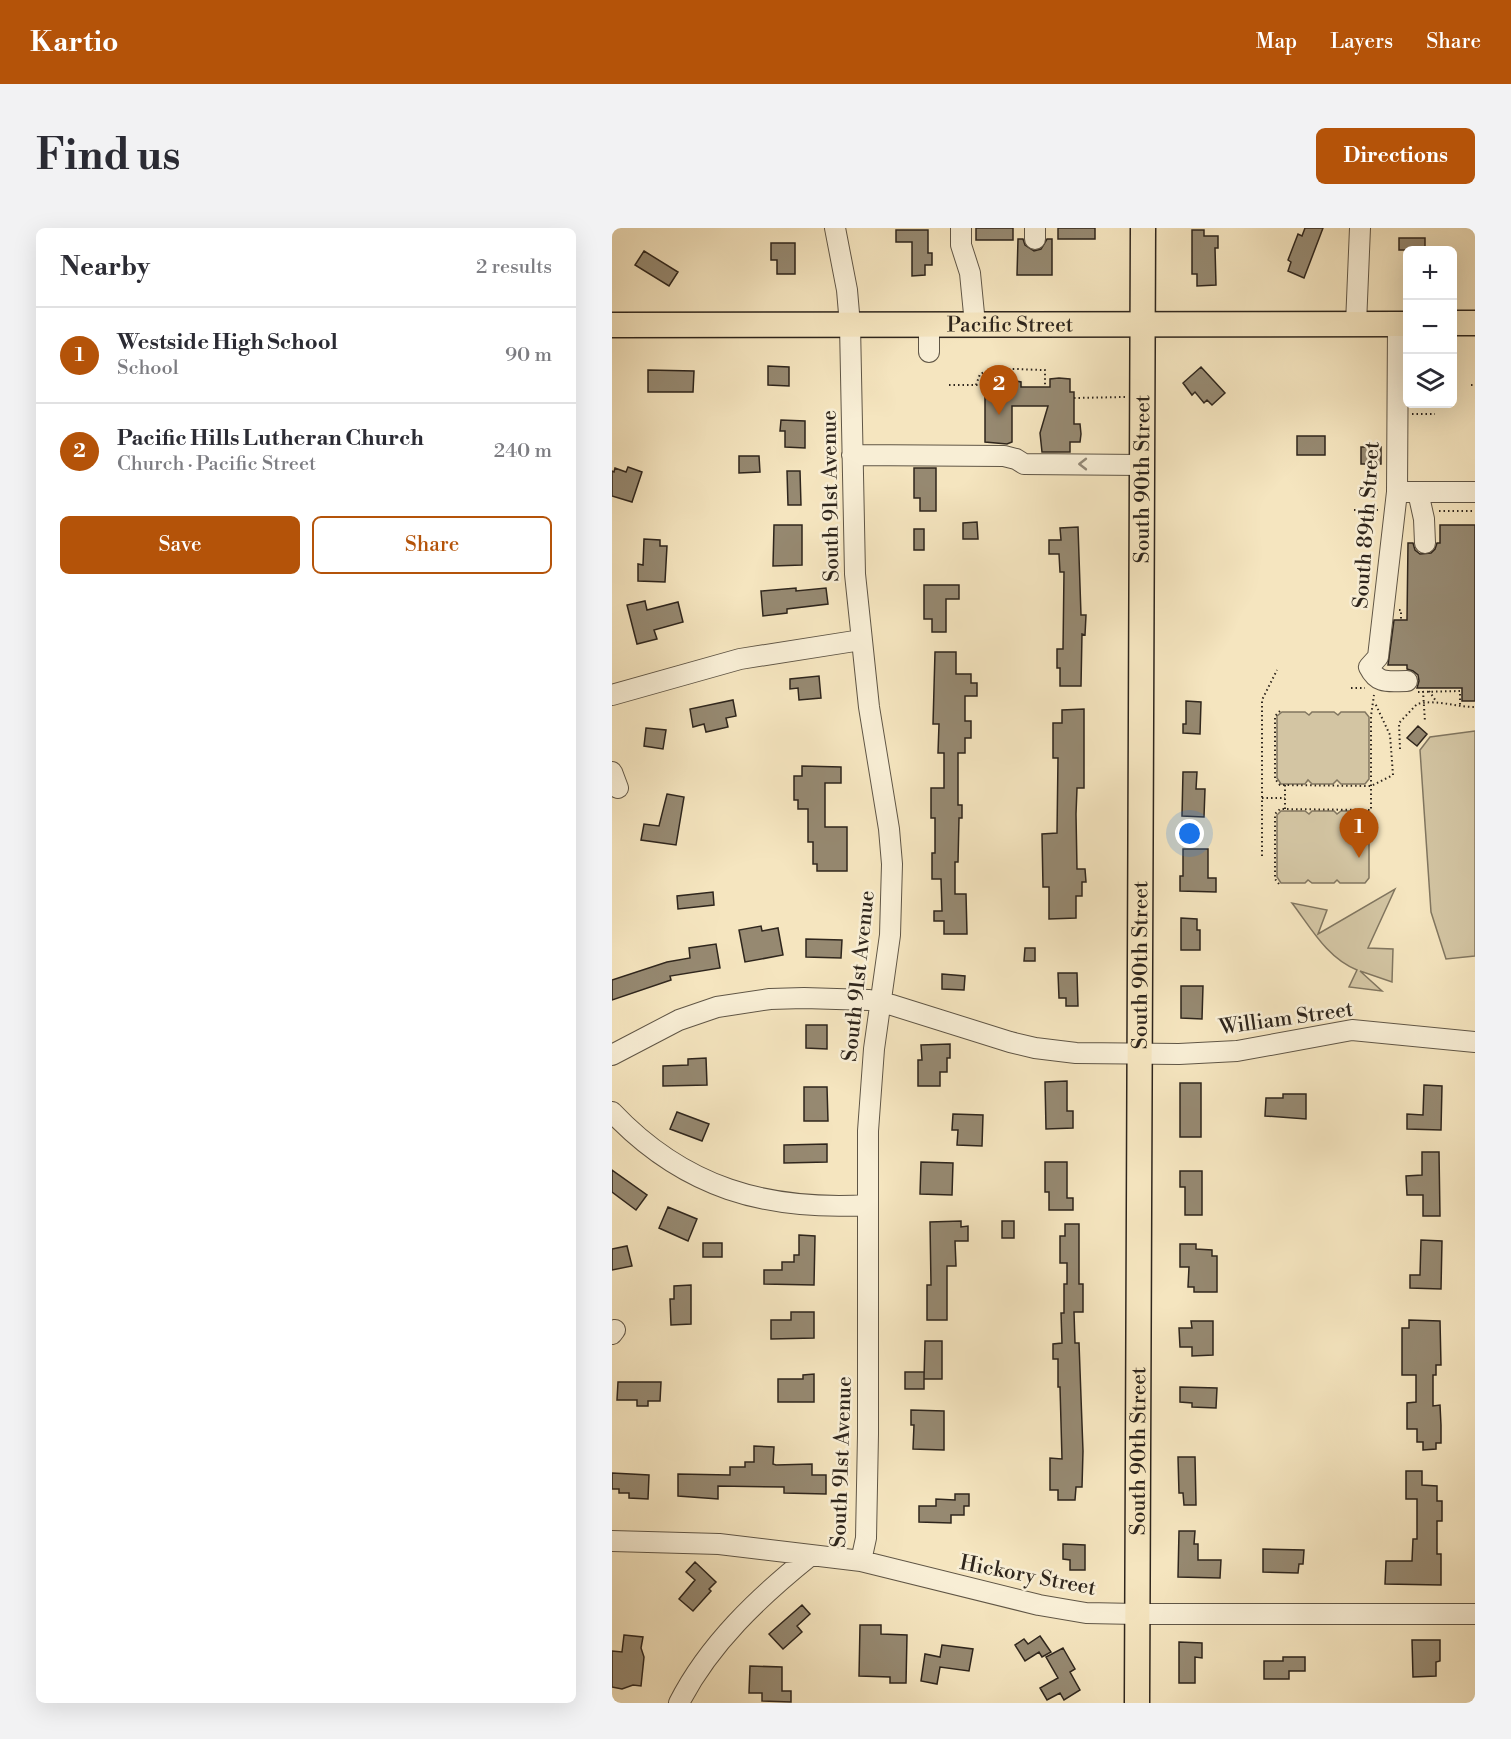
<!DOCTYPE html>
<html lang="en">
<head>
<meta charset="utf-8">
<style>
	:root { --surface:#fff; --page:#f2f2f3; --text:#2b2b33; --muted:#7c7c81; --line:#e1e1e2; --accent:#b45309 }
	body { margin:0; font-family:"Libre Bodoni",serif; background:var(--page); color:var(--text) }
	.controls { position:absolute; right:18px; top:18px; display:grid; overflow:hidden; border-radius:9px; box-shadow:0 6px 24px #0002 }
	.controls button { width:54px; height:54px; display:grid; place-items:center; padding:0; border:0; border-bottom:2px solid var(--line); background:var(--surface); color:var(--text); font:30px sans-serif }
	.you { position:absolute; left:578px; top:606px; width:21px; height:21px; margin:-15px; border:4px solid #fff; border-radius:50%; background:#1a73e8; box-shadow:0 0 0 9px #1a73e833 }
	.badge { display:grid; place-items:center; width:39px; height:39px; border-radius:50%; background:var(--accent); color:#fff; font-size:20px; font-weight:700 }
	.pin { position:absolute; translate:-50% -50px; filter:drop-shadow(0 2px 3px #0008) }
	.pin::after { content:''; position:absolute; top:32px; width:21px; height:18px; background:inherit; clip-path:polygon(0 0,100% 0,50% 100%) }
	.list { margin:0; padding:0; list-style:none }
	h2 { display:flex; justify-content:space-between; align-items:center; height:78px; margin:0; padding:0 24px; font-size:26px }
	h2 small { font-size:20px; font-weight:400; color:var(--muted) }
	.list li { display:grid; grid-template-columns:39px 1fr auto; gap:18px; align-items:center; box-sizing:border-box; height:96px; padding:0 24px; border-top:2px solid var(--line) }
	.list b { display:block; font-size:22px; white-space:nowrap }
	.list p { margin:0; font-size:20px; white-space:nowrap; color:var(--muted) }
	.list em { font-size:20px; font-style:normal; color:var(--muted) }
	.actions { display:flex; gap:12px; padding:18px 24px }
	.actions a { flex:1; padding:14px 0; border:2px solid var(--accent); border-radius:9px; text-align:center; font-size:21px; color:var(--accent) }
	.actions .main { background:var(--accent); color:#fff }
	.icon { flex:none; width:33px; height:33px; fill:none; stroke:currentColor; stroke-width:2; stroke-linecap:round; stroke-linejoin:round }
	.map { position:relative; flex:none; width:863px; height:1475px; overflow:hidden; border-radius:9px }
	header { display:flex; align-items:center; gap:36px; box-sizing:border-box; height:84px; padding:0 30px; background:var(--accent); color:#fff }
	header strong { font-size:28px }
	nav { display:flex; gap:33px; margin-inline-start:auto; font-size:21px }
	.intro { display:flex; align-items:center; justify-content:space-between; box-sizing:border-box; height:144px; padding:0 36px }
	h1 { margin:0; font-size:42px }
	.button { padding:15px 27px; border-radius:9px; background:var(--accent); color:#fff; font-size:21px; font-weight:700 }
	main { display:flex; gap:36px; padding:0 36px }
	aside { flex:1; background:var(--surface); border-radius:9px; box-shadow:0 6px 24px #0002 }
	.map>svg:first-child { display:block }
</style>
</head>
<body>
<header>
<strong>Kartio</strong>
<nav><a>Map</a><a>Layers</a><a>Share</a></nav>
</header>
<div class="intro"><h1>Find us</h1><a class="button">Directions</a></div>
<main>
<aside>
<h2>Nearby<small>2 results</small></h2>
<ul class="list">
<li><span class="badge">1</span><div><b>Westside High School</b><p>School</p></div><em>90 m</em></li>
<li><span class="badge">2</span><div><b>Pacific Hills Lutheran Church</b><p>Church · Pacific Street</p></div><em>240 m</em></li>
</ul>
<div class="actions"><a class="main">Save</a><a>Share</a></div>
</aside>
<div class="map">
<svg width="863" height="1475" viewBox="0 0 863 1475">
	<rect width="100%" height="100%" fill="#f5e5bf"/>
	<filter id="stains"><feTurbulence type="fractalNoise" baseFrequency=".00333" numOctaves="4"/><feColorMatrix values="0 0 0 0 .2 0 0 0 0 .09 0 0 0 0 .02 0 0 0 .5 -.17"/></filter>
	<radialGradient id="worn" r=".72"><stop offset=".6" stop-color="#630" stop-opacity="0"/><stop offset="1" stop-color="#630" stop-opacity=".3"/></radialGradient>
	<path fill="#d3c5a3" stroke="#817660" stroke-width="1.5" d="M670 484H693L697 487 700 484H722L726 487 729 484H753L757 489V551L753 556H729L725 552 721 556H700L696 552 693 556H669L665 550V488Z
		M863 503V728L834 731 819 684 808 522 818 509Z
		M669 583H693L697 586 700 583H722L725 586 729 583H753L757 588V650L753 655H728L725 652 722 655H700L696 652 693 655H669L665 649V587Z
		M783 661 756 720 781 721 780 754 748 743 770 763 737 759 745 742C715 730 699 700 680 675L715 682 706 706Z"/>
	<path fill="#968971" stroke="#2f261d" stroke-width="1.5" d="M364 0H401V12H364Z
		M446 0H483V11H446Z
		M693 0H711L692 50 676 43 679 34 676 32 686 6 690 8Z
		M284 2H316V25H320V37H313V47L300 48V14H284Z
		M580 2H592V8H606V20H603L604 57 585 58V46H580Z
		M787 10H813V22H787Z
		M406 11H411L413 17 422 23 429 21 435 11H440V47H405Z
		M159 15H183V46H165V32H159Z
		M32 23 66 44 57 58 23 37Z
		M156 138 177 139V158L156 157Z
		M589 139 613 165 600 177 595 172 592 175 583 164 580 167 571 155Z
		M36 142 82 143 81 164H36Z
		M387 150 409 154V159H438V151L447 150 458 151V164H462V196H468L469 206 468 214H458V224H430L428 205 436 178H400V214L395 216 373 214V154Z
		M169 192 193 193V220L173 219V203H168Z
		M685 208H713V227H685Z
		M749 219H769V236H749Z
		M127 228H147L148 244 127 245Z
		M16 239 30 244 20 274 0 268V243L2 244 3 240 14 244Z
		M302 240H324V283H308V270H302Z
		M175 243H188L189 277H176Z
		M365 294 366 311H351V295Z
		M162 297H190V337L161 338Z
		M828 297H863V473H850V460H805L807 453 806 447 801 443 795 441V437H776L782 392H795L796 315H801L803 322 808 326 819 325 823 321 825 315H828Z
		M466 299 469 387H474L473 407 470 406 469 458H448V440H445V421H451L452 344H448L447 326H437V312H449L448 300Z
		M302 301H312V322H302Z
		M32 311 48 312V318H55L53 354 26 353V336L31 337Z
		M312 357H347V371H334V404H320V391H312Z
		M184 360V363L214 360 216 376 175 381V385L151 388 149 363Z
		M33 373 35 382 66 374 71 394 42 402 45 411 25 416 15 377Z
		M323 424H344V446H359V455H365V468H353V493H359V510H353V525H346V577H350V590H347L346 634H343V666H354L355 706H332V693H322V683H330L329 651H320V625H323V590H319V560H332V525H326L327 496H321Z
		M207 448 209 470 187 472 186 460 178 461V451Z
		M121 472 124 488 114 490 116 499 94 504 92 496 81 499 78 481Z
		M574 473 589 474 588 506 571 505V496H574Z
		M472 481V560H465L464 586 465 641H473L474 654H470V668H464V690L437 691V659H431L430 606 445 605 446 530H441V495H450V482Z
		M806 498 815 506 805 518 795 510Z
		M34 500 54 502 51 521 32 518Z
		M190 538 229 539V555H213V599H235V643H205V636H201V614H196V581H186V572H182V548H190Z
		M571 544H585L584 561H593L592 589 570 588Z
		M55 566 72 569 64 617 29 612 32 596 47 598Z
		M571 621H596V650H604V664L568 663V648H571Z
		M101 664 102 677 66 681 65 668Z
		M569 690 585 691V702H588V722H569Z
		M149 698 150 703 166 700 171 727 133 734 127 702Z
		M194 711 230 712 229 730 194 729Z
		M104 716 108 740 58 748 59 752 0 772V752L55 734 78 730 77 720Z
		M413 720H423V733H412Z
		M446 745H465L466 778H454V770H447Z
		M330 746 353 748 352 762 330 761Z
		M569 758H591L590 791 569 790Z
		M194 797H215V821L194 820Z
		M338 816V830H335V844H328V858H306V832H310L309 817Z
		M94 830 95 857 51 858V838L76 837V831Z
		M455 853V883H461V900L434 901 433 854Z
		M568 855H589V909H568Z
		M812 857 830 858 829 902 795 901V886L811 887Z
		M192 859H215L216 893H192Z
		M671 866H694V891L653 888 654 870H671Z
		M65 884 97 896 90 913 58 901Z
		M341 886 371 887 370 918 345 917 346 902H340Z
		M215 916V934L172 935V917Z
		M810 924H827L828 988H811V967H795L794 948 810 947Z
		M309 934 341 935 340 967 308 966Z
		M433 934H455V970H461V982H437V964H433Z
		M0 942 35 967 24 982 0 964Z
		M568 943H590V987H573V959H568Z
		M56 979 85 991 76 1013 47 1000Z
		M349 993V999L356 998V1013H343L344 1038H335V1092H315V1057H319L318 994Z
		M390 993H402V1010H390Z
		M453 996H467V1056H471V1084H462L463 1115H467L471 1223 470 1259H464L463 1272H446V1262H438V1230L450 1231 448 1159H446V1131H441V1116L450 1115 449 1085H452V1056H455V1035H448V1008H453Z
		M187 1007 203 1008 202 1057 152 1056V1042H170V1034H182V1027H187Z
		M809 1012 830 1013 829 1061 798 1060V1047H808Z
		M91 1015H110V1029H91Z
		M568 1016H584V1021L600 1022V1028H605V1064H582V1059H576L577 1039H568Z
		M15 1018 20 1038 0 1042V1021Z
		M79 1057V1096L59 1097 58 1071H62V1058Z
		M179 1084H202V1110L159 1111V1092H179Z
		M797 1092 828 1093 829 1137H824V1147H821V1178L828 1177 829 1197V1215H824V1221L811 1222V1214H805V1201H795V1175L804 1174V1147H790V1100H797Z
		M579 1093H601V1127L580 1128V1119H568L567 1100H580Z
		M313 1113H330V1151H312Z
		M293 1144H312V1161H293Z
		M202 1146V1174H166V1151H191V1147Z
		M6 1154H49L48 1173H36V1178H25V1172H5Z
		M568 1159 605 1160 604 1180 580 1179V1175L568 1174Z
		M299 1182 332 1183V1222L301 1221 302 1197H299Z
		M142 1218 162 1219 161 1236 164 1237 200 1236V1247H214V1266L172 1265V1259L106 1258V1271L66 1268V1246L118 1247V1239H133V1234H142Z
		M566 1229H583L584 1277H572L571 1265H567Z
		M794 1243H810V1257L825 1258V1273H830V1293H825V1326H829V1357L773 1356 774 1333H800L801 1311H805V1271H794Z
		M0 1245 37 1247 36 1271 17 1270V1265H7V1261H0Z
		M343 1266H357V1278H352V1287H339V1295L307 1294V1278H324V1271L343 1272Z
		M567 1303H583L582 1316H586V1332H609L608 1350 566 1349Z
		M451 1316 473 1317V1342H458V1332L451 1331Z
		M651 1321 692 1322 691 1336H687L686 1345 651 1344Z
		M83 1334 104 1354 97 1361 99 1363 81 1383 67 1371 83 1352 74 1344Z
		M190 1377 198 1386 185 1398 190 1404 171 1421 157 1406Z
		M248 1397H269V1406L295 1407 294 1455H278V1449L247 1448Z
		M12 1407 31 1409 29 1420 32 1429 29 1458 21 1457 10 1461 0 1459V1423L10 1424Z
		M428 1408 439 1424 430 1429 427 1424 413 1433 403 1417 412 1411 416 1416Z
		M800 1412H828V1433L824 1434V1448L801 1449Z
		M567 1414 590 1415V1430L583 1429V1455H567Z
		M330 1417 361 1421 357 1443 328 1439 325 1456 309 1453 313 1426 328 1429Z
		M451 1420 463 1441 458 1444 468 1462 452 1472 448 1465 435 1472 428 1460 446 1450 434 1429Z
		M671 1429H693V1443H677V1451H652V1433H671Z
		M138 1438 170 1439V1463H179V1474L150 1473V1465H137Z"/>
	<g fill="none" stroke-linecap="round" stroke-linejoin="round">
		<defs>
			<path id="minor" d="M223 0 235 62 238 97 243 346 257 479 277 601 280 636 278 707 262 821 256 903V1206L254 1310 249 1333
				M349 0V17L358 45 363 96
				M423 0V11
				M317 96V124
				M744 96 748 0
				M786 96 785 264 766 429 757 439C766 457 777 453 795 453
				M240 227 392 228 404 231 412 236 530 237
				M785 264H863
				M806 264 812 291 813 315
				M0 467 128 431 249 412
				M0 544 6 560
				M0 827 67 792 105 779 158 771 192 770 257 772 280 777 398 814 423 820 464 825 567 826 625 823 740 802 863 814
				M0 884C72 960 154 983 256 977
				M0 1106 3 1102
				M0 1313 107 1316 249 1333 427 1377 474 1385 525 1386H863
				M67 1475C97 1416 147 1369 198 1328"/>
			<g id="major">
				<path d="M840 95H863"/>
				<path id="s1" d="M0 97 796 96"/>
				<path id="s2" d="M525 1475 531 0"/>
			</g>
		</defs>
		<use href="#minor" stroke="#605646" stroke-width="22"/>
		<use href="#major" stroke="#2f261d" stroke-width="27"/>
		<path stroke="#2f261d" stroke-width="2" stroke-dasharray="1.5 3" stroke-linecap="butt" d="M337 157H367
			M364 157 368 146C386 138 413 142 433 142V159
			M859 157H863
			M462 170 513 169
			M800 186H823
			M742 282H767
			M827 283H863
			M787 382H789V392
			M739 460H753
			M811 463 813 494
			M817 463 824 473
			M806 464 848 463V479
			M668 483 663 488V551L668 557 759 558 781 547 778 507 763 475
			M788 521 787 495 805 476C824 471 843 479 863 479
			M673 557V581
			M650 570H673
			M650 628V472L665 442
			M667 656 663 651V586L668 581 759 582V488L762 467"/>
		<use href="#minor" stroke="#f8eed5" stroke-width="20"/>
		<use href="#major" stroke="#f5e5bf" stroke-width="24"/>
	</g>
	<defs><path id="oneway-chevron" d="M-2-3.5L2.5 0L-2 3.5" fill="none" stroke-width="1.6" stroke-linecap="round" stroke-linejoin="round" transform="scale(1.5)"/></defs>
	<use stroke="#948a79" href="#oneway-chevron" transform="translate(471 236) rotate(-180)"/>
	<g text-anchor="middle" stroke-width="5" stroke-linejoin="round" paint-order="stroke">
		<g font-size="21" fill="#2f261d" stroke="#f8eed5">
			<text dy="7" stroke="none"><textPath href="#s1" startOffset="398">Pacific Street</textPath></text>
			<text dy="7" stroke="none"><textPath href="#s2" startOffset="1224">South 90th Street</textPath></text>
			<text transform="translate(218 268) rotate(-91)" y="7">South 91st Avenue</text>
			<text transform="translate(754 297) rotate(-86)" y="7">South 89th Street</text>
			<text dy="7" stroke="none"><textPath href="#s2" startOffset="738">South 90th Street</textPath></text>
			<text transform="translate(246 748) rotate(-84)" y="7">South 91st Avenue</text>
			<text transform="translate(674 790) rotate(-8)" y="7">William Street</text>
			<text dy="7" stroke="none"><textPath href="#s2" startOffset="252">South 90th Street</textPath></text>
			<text transform="translate(229 1234) rotate(-88)" y="7">South 91st Avenue</text>
			<text transform="translate(416 1347) rotate(11)" y="7">Hickory Street</text>
		</g>
	</g>
	<rect width="100%" height="100%" filter="url(#stains)"/>
	<rect width="100%" height="100%" fill="url(#worn)"/>
</svg>
<div class="controls">
<button>+</button>
<button>−</button>
<button><svg class="icon" aria-label="layers" viewBox="0 0 24 24"><path d="M12 4l9 5-9 5-9-5zM3 14l9 5 9-5"/></svg></button>
</div>
<div class="you"></div>
<div class="pin badge" style="left:747px;top:630px">1</div>
<div class="pin badge" style="left:387px;top:187px">2</div>
</div>
</main>
</body>
</html>
